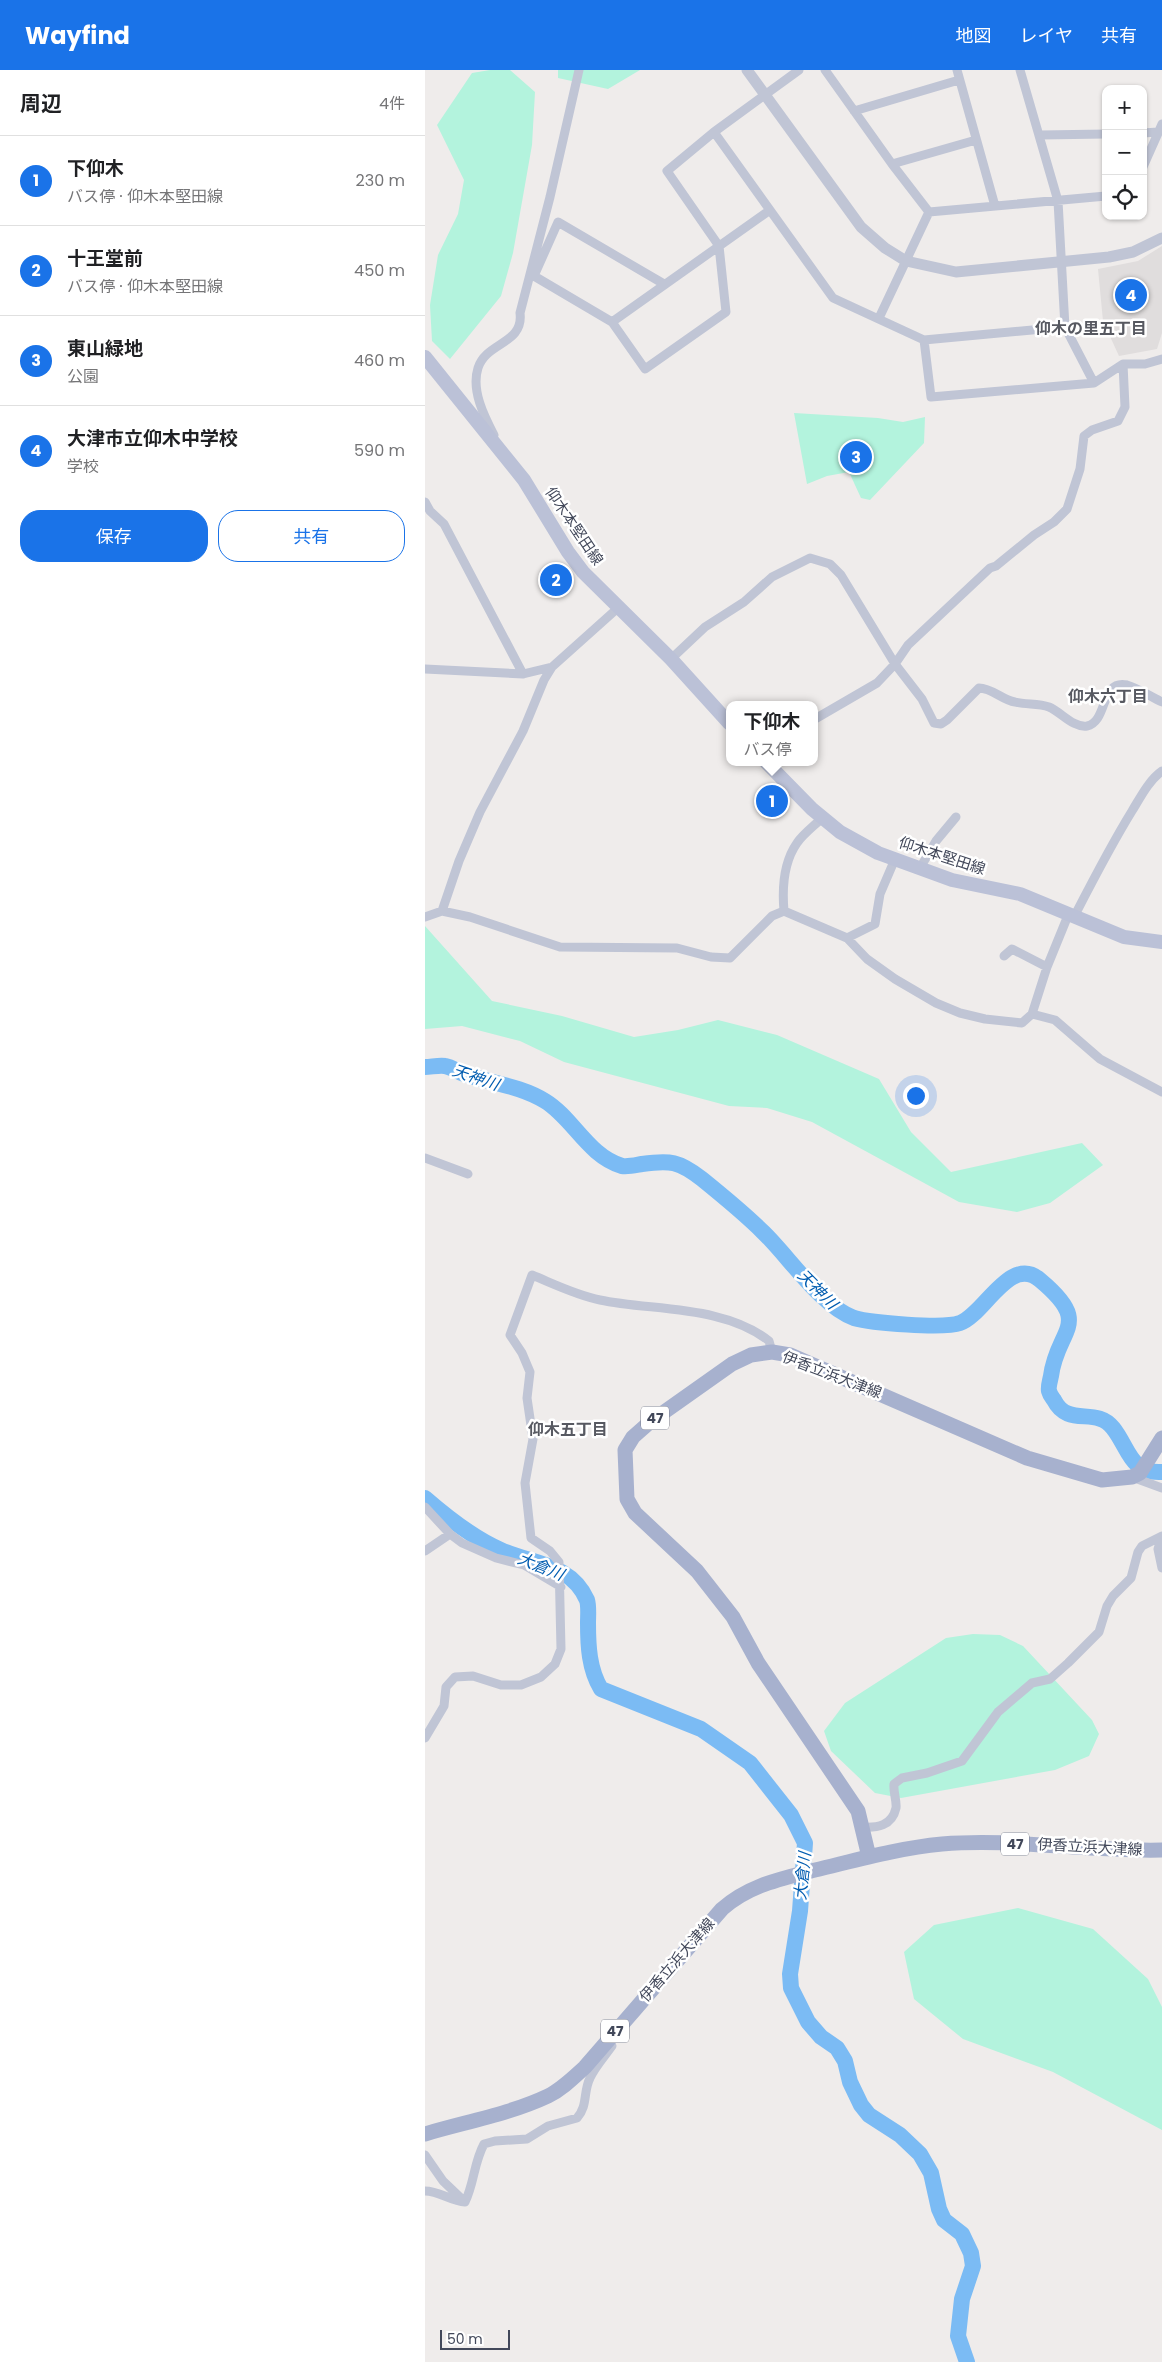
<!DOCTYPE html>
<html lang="ja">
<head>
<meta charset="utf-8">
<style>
	:root { --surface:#fff; --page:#f6f6f6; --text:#202124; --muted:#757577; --line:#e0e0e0; --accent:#1a73e8 }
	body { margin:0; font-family:Poppins,"Noto Sans JP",sans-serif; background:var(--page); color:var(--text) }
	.controls { position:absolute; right:15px; top:15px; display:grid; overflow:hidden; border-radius:10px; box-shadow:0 1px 4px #0004 }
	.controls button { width:45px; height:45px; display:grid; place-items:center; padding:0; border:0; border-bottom:1px solid var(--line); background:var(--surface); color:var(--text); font:25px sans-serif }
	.scale { position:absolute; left:15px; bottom:12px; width:70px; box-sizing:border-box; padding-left:5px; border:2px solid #42485a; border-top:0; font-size:14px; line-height:18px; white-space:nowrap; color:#42485a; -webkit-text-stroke:4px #fff; paint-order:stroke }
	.you { position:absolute; left:490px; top:1025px; width:18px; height:18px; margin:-12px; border:4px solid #fff; border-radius:50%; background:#1a73e8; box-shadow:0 0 0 8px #1a73e833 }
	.badge { display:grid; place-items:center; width:32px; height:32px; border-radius:50%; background:var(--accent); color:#fff; font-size:16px; font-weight:700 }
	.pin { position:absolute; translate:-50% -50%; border:2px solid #fff; box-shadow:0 1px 5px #0006 }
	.popup { position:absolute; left:301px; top:631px; width:92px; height:65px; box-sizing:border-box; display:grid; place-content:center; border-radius:10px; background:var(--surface); filter:drop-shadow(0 1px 4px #0005); font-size:16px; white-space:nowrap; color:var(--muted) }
	.popup b { font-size:19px; color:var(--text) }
	.popup::after { content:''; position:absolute; left:50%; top:100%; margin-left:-10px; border:10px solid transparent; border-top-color:var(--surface) }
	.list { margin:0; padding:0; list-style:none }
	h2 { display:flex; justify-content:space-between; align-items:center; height:65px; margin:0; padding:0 20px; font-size:21px }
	h2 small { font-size:16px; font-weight:400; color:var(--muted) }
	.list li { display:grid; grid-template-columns:32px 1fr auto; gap:15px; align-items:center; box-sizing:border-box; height:90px; padding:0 20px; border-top:1px solid var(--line) }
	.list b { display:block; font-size:19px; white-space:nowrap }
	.list p { margin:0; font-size:16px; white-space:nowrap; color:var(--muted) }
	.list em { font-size:16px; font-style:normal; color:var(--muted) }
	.actions { display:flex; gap:10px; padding:15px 20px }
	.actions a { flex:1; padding:11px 0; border:1px solid var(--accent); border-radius:20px; text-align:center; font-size:18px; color:var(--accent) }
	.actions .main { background:var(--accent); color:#fff }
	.icon { flex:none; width:28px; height:28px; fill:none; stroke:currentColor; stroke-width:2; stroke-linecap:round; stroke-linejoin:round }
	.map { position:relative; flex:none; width:737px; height:2292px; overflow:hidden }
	header { display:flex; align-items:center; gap:30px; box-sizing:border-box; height:70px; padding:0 25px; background:var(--accent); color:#fff }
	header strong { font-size:24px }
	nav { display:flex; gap:28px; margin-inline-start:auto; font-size:18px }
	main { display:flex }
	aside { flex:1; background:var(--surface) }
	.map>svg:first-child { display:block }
</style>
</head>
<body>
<header>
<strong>Wayfind</strong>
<nav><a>地図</a><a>レイヤ</a><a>共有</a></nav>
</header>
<main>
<aside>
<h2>周辺<small>4件</small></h2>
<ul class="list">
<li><span class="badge">1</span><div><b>下仰木</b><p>バス停 · 仰木本堅田線</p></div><em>230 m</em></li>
<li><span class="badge">2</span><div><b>十王堂前</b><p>バス停 · 仰木本堅田線</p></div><em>450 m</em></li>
<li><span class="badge">3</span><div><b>東山緑地</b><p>公園</p></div><em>460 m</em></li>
<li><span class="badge">4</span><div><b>大津市立仰木中学校</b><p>学校</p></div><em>590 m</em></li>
</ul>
<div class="actions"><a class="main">保存</a><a>共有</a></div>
</aside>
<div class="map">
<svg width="737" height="2292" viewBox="0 0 737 2292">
	<rect width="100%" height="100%" fill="#efeceb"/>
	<path fill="#e0dddd" d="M737 176V263L732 279 694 286 678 251 673 199 713 191Z"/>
	<path fill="#b3f3dd" d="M65 0H85L110 22 107 75 88 183 76 226 25 289 7 271 5 235 13 185 33 144 39 110 12 55 47 3Z
		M133 0H215L183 19 133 8Z
		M369 343 453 348 478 352 500 347 499 373 445 430 436 428 424 402 402 406 382 414Z
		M0 856 67 931 137 946 209 967 253 960 293 950 352 965 454 1009 486 1062 526 1102 657 1073 678 1095 625 1133 592 1142 534 1132 387 1052 342 1038 304 1036 139 992 95 971 37 956 0 959Z
		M548 1564 575 1565 598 1576 667 1650 674 1664 664 1686 630 1700 476 1728 450 1723 406 1681 399 1661 420 1633 521 1568Z
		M593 1838 668 1859 723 1909 737 1937V2060L628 2002 538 1969 489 1929 479 1882 509 1855Z"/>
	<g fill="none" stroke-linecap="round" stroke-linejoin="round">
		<path stroke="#7bbbf4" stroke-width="16" d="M0 997C6 997 14 995 20 996 27 997 33 1002 39 1004 66 1013 96 1016 120 1031 148 1048 163 1086 197 1096 203 1097 211 1095 217 1094 245 1090 254 1091 277 1109 298 1126 319 1143 338 1162 364 1187 396 1236 429 1248 446 1253 519 1259 535 1253 559 1245 585 1184 615 1210 669 1255 632 1258 626 1306 625 1311 623 1317 624 1321 625 1325 627 1327 629 1330 643 1358 671 1336 688 1358 704 1378 705 1404 737 1402
			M0 1428C23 1448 48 1468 76 1480 107 1494 146 1493 162 1530 164 1536 163 1546 163 1553 163 1576 164 1599 176 1619L276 1659 325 1693 366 1745 380 1773 375 1841 365 1904 366 1918 383 1952 396 1967 412 1978 420 1991 425 2012 436 2035 444 2045 475 2065 495 2084 506 2103 514 2139 519 2150 537 2164 546 2183 548 2196 537 2229 533 2266 542 2292"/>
		<path stroke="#c0c5d5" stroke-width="9" d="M400 0 467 94 504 142
			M532 0 570 136
			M429 41 534 10
			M289 62 408 228 499 270 640 257
			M718 63 733 62
			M616 65 681 64
			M467 94 551 70
			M718 97 737 54
			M504 142 681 126
			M239 214 133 152 109 206 187 252 220 299 301 242 294 176 242 101 289 62 374 0
			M454 248 504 142
			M187 252 345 140
			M499 270 506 327 669 313 640 257 633 131 595 0
			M669 313 698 294
			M69 365C59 346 46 320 53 298 61 272 99 274 95 243L125 127 154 0
			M0 432 5 441 19 454 98 604
			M246 589 280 557 319 532 347 507 385 488 405 494 416 505 470 594 497 629 509 653 516 654 522 650 554 618C567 618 577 630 590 632 601 635 613 633 624 637 636 642 648 658 662 656 683 652 675 609 702 615 713 618 726 627 737 632
			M0 599 98 604 127 597
			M390 649 452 613 470 594 483 575 565 498 571 496 609 465 629 452 642 439 655 399 659 366 667 360 693 351 700 337 698 294H720L737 289
			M495 798 511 771 531 747
			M17 841 34 791 55 742 98 661 119 610 127 597 194 537
			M359 841C357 818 358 793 372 773 378 764 389 756 397 748
			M650 845C668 810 686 775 707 741 715 728 724 710 737 701
			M0 847 17 841 45 847 135 877 252 878 286 887 305 888 347 846 359 841 422 868 442 889 470 909 511 933 535 943 560 949 597 953 607 944 622 897 644 843
			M422 868 450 854 455 824 470 789
			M579 886 587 879 622 897
			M607 944 630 950 675 989 737 1022
			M0 1088 43 1104
			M707 1407 737 1418
			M0 1437 25 1464 37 1473 71 1488 99 1495 136 1517
			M737 1466 733 1479 737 1498
			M0 1481 25 1464
			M0 1668 19 1636 21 1617 30 1607 48 1606 76 1615H96L116 1607 130 1594 136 1579 134 1492 125 1481 106 1468 100 1413 108 1369 102 1328 105 1302 97 1283 85 1265 107 1205C129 1214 151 1225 175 1230 228 1241 299 1235 344 1271L347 1282
			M437 1757C452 1758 467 1756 471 1738 472 1731 468 1722 469 1714L477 1708 502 1703 537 1691 573 1642 607 1613 625 1609 643 1593 674 1562 682 1536 688 1526 706 1508 713 1482 717 1476 737 1466
			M0 2085 18 2111 40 2132
			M0 2121C14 2121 26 2131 40 2132
			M40 2132C49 2114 49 2092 59 2074L70 2071 102 2069 123 2056 152 2048C163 2036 158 2022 165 2008 170 1997 180 1986 187 1976"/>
		<path stroke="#c0c5d5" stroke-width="11" d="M322 0 436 157 460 178 481 191 531 202 684 187 708 182 737 168"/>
		<path stroke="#bbc1d7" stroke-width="14" d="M0 287 99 410 143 482 158 502 246 589 304 653
			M341 692 387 739 415 762 453 783 527 810 595 824 699 867 737 872"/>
		<path stroke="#a7b1ce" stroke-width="15" d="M444 1787 433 1741 333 1593 308 1547 272 1501 210 1443 202 1429 200 1380 208 1367 225 1352 307 1294 326 1285 347 1282 365 1285 602 1388 677 1410 707 1407 715 1403 737 1368
			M0 2064C40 2052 85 2044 123 2026 137 2019 148 2008 160 1997L297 1839C324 1815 356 1809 390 1800 432 1790 474 1778 517 1774 590 1768 664 1782 737 1780"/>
	</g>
	<g text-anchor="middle" stroke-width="5" stroke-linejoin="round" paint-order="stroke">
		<g fill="#fff" stroke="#7b7f8c" stroke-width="1">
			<rect x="216" y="1336.5" width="28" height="23" rx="4"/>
			<rect x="576" y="1762.5" width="28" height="23" rx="4"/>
			<rect x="176" y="1949.5" width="28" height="23" rx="4"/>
		</g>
		<g font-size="14" font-weight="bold" fill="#42485a">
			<text x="230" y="1353">47</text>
			<text x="590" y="1779">47</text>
			<text x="190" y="1966">47</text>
		</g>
		<g font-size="15" fill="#42485a" stroke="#fff">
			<text transform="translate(149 456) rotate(56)" y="5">仰木本堅田線</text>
			<text transform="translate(517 786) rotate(18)" y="5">仰木本堅田線</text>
			<text transform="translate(407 1305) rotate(21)" y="5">伊香立浜大津線</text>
			<text transform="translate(665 1777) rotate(3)" y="5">伊香立浜大津線</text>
			<text transform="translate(252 1890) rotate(-49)" y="5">伊香立浜大津線</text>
		</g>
		<g font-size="16" font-weight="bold" fill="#575961" stroke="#fff">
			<text x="666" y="264">仰木の里五丁目</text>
			<text x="683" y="632">仰木六丁目</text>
			<text x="143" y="1365">仰木五丁目</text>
		</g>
		<g font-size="16" font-style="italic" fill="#005cb0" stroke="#fff">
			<text transform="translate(51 1007) rotate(19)" y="6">天神川</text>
			<text transform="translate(393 1219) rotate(45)" y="6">天神川</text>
			<text transform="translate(116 1496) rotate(22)" y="6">大倉川</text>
			<text transform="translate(377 1806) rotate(-84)" y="6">大倉川</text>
		</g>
	</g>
</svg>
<div class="controls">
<button>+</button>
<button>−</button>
<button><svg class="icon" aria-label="locate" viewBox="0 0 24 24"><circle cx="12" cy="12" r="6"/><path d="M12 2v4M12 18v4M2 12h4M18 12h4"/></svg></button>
</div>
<div class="scale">50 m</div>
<div class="you"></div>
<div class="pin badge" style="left:347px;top:731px">1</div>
<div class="popup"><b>下仰木</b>バス停</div>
<div class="pin badge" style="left:131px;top:510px">2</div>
<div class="pin badge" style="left:431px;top:387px">3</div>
<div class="pin badge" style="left:706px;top:225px">4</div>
</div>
</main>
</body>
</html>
